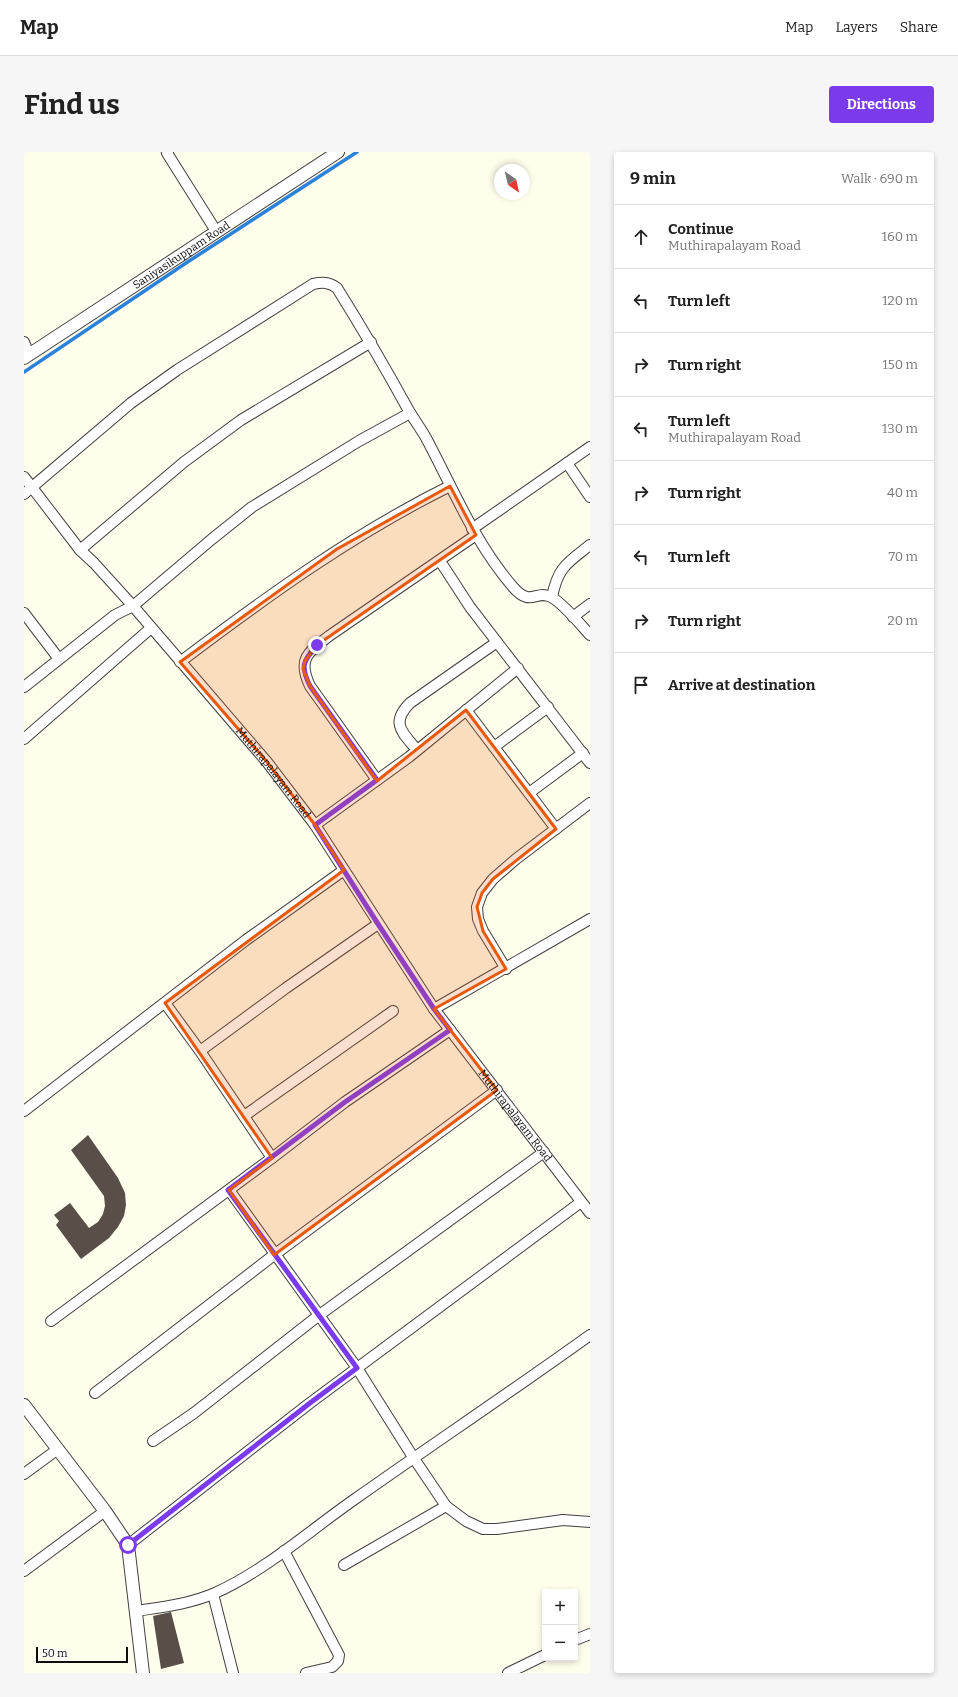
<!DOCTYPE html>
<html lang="en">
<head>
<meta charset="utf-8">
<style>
	:root { --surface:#fff; --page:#f6f6f6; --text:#222; --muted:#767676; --line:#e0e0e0; --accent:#7c3aed }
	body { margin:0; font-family:Bitter,serif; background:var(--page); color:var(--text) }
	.controls { position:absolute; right:12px; bottom:12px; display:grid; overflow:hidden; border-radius:4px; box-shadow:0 2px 6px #0003 }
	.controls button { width:36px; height:36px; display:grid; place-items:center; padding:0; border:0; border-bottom:1px solid var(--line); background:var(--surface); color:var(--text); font:20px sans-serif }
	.compass { position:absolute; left:470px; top:12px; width:36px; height:36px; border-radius:50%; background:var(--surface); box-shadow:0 2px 6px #0003; rotate:146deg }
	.scale { position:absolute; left:12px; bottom:10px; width:92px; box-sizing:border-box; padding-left:4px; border:2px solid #0d0d0d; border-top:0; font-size:11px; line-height:14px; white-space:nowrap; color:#0d0d0d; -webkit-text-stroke:3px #fff; paint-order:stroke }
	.stop { position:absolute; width:12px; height:12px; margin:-9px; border:3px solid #7c3aed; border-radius:50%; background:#fff }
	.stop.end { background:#7c3aed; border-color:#fff; box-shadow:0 1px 4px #0008 }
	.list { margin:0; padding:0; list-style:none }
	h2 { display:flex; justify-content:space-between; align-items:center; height:52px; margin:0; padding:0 16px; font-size:17px }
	h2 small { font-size:13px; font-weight:400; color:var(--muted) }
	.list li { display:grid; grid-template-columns:26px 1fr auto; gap:12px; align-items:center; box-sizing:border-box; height:64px; padding:0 16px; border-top:1px solid var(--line) }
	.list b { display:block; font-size:15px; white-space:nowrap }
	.list p { margin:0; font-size:13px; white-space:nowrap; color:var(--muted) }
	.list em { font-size:13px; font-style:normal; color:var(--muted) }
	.icon { flex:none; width:22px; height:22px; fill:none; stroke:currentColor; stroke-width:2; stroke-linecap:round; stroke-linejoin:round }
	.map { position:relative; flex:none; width:566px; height:1521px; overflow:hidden; border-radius:4px }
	header { display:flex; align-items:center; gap:24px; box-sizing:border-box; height:56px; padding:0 20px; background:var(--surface); border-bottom:1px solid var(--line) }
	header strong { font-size:19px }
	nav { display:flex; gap:22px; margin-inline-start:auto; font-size:14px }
	.intro { display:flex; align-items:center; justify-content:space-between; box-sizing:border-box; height:96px; padding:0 24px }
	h1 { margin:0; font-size:28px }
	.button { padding:10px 18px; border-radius:4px; background:var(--accent); color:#fff; font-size:14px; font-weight:700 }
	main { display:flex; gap:24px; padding:0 24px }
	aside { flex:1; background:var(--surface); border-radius:4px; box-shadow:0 2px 6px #0003 }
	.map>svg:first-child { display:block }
</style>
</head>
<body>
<header>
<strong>Map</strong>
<nav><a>Map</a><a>Layers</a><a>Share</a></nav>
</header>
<div class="intro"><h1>Find us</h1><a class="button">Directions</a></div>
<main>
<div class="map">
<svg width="566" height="1521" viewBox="0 0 566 1521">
	<rect width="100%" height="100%" fill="#fffdec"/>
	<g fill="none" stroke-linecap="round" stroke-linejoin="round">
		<path stroke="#2a82db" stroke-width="3.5" d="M0 220 162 111 333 0"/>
	</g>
	<path fill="#574f48" d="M64 983 94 1026 101 1041 102 1053 100 1064 94 1075 85 1086 57 1107 32 1073 35 1069 30 1063 46 1051 65 1076 74 1070 79 1062 81 1054 80 1044 47 998Z
		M147 1460 160 1511 137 1517 129 1464Z"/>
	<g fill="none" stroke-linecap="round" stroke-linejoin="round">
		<defs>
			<g id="minor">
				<path d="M144 0 143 1 192 79"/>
				<path d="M0 190 5 203"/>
				<path d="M543 311 566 345"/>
				<path id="s1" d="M0 325 56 398 70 411 109 454 243 610 291 673 410 857 566 1061"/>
				<path d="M0 342 107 251 153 218 289 132C299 130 305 130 313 136 338 176 362 217 385 259 390 267 396 276 401 284 429 336 450 390 489 435 507 456 512 437 527 445 539 451 556 472 566 483"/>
				<path d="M448 377 566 295"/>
				<path d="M56 398 160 310 217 268 347 190"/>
				<path d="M416 409 446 455 566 611"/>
				<path d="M528 445C534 415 543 411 566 393"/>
				<path d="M0 461 35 507"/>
				<path d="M549 465 566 452"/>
				<path d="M156 510C242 445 329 382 426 334"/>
				<path d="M0 535 91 463 109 454 188 387 228 355 335 289 386 261"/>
				<path d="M442 558 532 677"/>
				<path d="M0 587 127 476"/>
				<path d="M470 595 524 555"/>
				<path d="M393 598C378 580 366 571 386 551L473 490"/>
				<path d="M353 628 286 534C273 507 284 500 305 484L452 383"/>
				<path d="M505 641 559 601"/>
				<path d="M291 673 385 605 494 516"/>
				<path d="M482 817 459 779 454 767 453 755 458 741 469 727 492 707 566 651"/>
				<path d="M141 851 176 899 248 1006"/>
				<path d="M410 857 566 767"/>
				<path d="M176 899 262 836 354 772"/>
				<path d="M0 959 222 788 320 718"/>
				<path d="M220 964 369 859"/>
				<path d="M205 1038 333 1216 389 1305 422 1354 442 1369 459 1377H473L539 1368 566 1370"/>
				<path d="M27 1169 248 1006 321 950 426 878"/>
				<path d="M71 1241 250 1103 473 938"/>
				<path d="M129 1289 170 1261 294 1164 520 1000"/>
				<path d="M0 1322 34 1297"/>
				<path d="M104 1393 286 1251 557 1050"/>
				<path d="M260 1399 315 1503 314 1509 308 1515 282 1521"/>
				<path d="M320 1413 422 1354"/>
				<path d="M0 1419 81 1359"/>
				<path d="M189 1442 209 1521"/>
				<path d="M112 1459C138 1455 166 1452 191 1441 242 1418 285 1379 331 1347 409 1292 488 1239 566 1183"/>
				<path d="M551 1488 566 1482"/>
				<path d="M484 1521 521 1503"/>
			</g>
			<g id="tertiary">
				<path id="s2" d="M0 206 314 0"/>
				<path d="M0 1253 81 1359 104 1393 119 1521"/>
			</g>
		</defs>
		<use href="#minor" stroke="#404040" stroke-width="12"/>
		<use href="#tertiary" stroke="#404040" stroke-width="14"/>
		<use href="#minor" stroke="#fff" stroke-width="10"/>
		<use href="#tertiary" stroke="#fff" stroke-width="12"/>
	</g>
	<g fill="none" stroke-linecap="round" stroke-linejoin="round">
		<path stroke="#7c3aed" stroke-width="5" d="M104 1393 286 1251 333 1216 204 1038 321 950 426 878 410 857 354 772 291 673 353 628 286 534C276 514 279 509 293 493"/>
	</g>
	<path fill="#e8590c" fill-opacity="0.2" stroke="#e8590c" stroke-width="3" stroke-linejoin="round" d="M426 334 452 383 293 493 281 509 279 517 286 534 353 629 442 558 532 677 469 727 458 741 453 755 459 779 482 817 410 857 473 938 250 1103 205 1038 248 1006 141 851 320 718 291 673 243 610 156 510 313 397Z"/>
	<g text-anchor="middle" stroke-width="4" stroke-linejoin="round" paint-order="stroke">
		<g font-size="11" fill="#0d0d0d" stroke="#fff">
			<text dy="4" stroke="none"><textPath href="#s2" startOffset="188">Saniyasikuppam Road</textPath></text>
			<text dy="4" stroke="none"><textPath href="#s1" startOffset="387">Muthirapalayam Road</textPath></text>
			<text dy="4" stroke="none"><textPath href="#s1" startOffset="807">Muthirapalayam Road</textPath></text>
		</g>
	</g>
</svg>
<div class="controls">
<button>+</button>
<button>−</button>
</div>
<svg class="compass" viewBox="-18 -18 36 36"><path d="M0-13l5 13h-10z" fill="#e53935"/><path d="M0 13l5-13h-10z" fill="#767676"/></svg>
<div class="scale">50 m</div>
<div class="stop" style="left:104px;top:1393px"></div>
<div class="stop end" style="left:293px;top:493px"></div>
</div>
<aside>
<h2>9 min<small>Walk · 690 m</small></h2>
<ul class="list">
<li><svg class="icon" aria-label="ahead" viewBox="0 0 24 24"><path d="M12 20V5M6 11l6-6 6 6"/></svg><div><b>Continue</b><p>Muthirapalayam Road</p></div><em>160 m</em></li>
<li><svg class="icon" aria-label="left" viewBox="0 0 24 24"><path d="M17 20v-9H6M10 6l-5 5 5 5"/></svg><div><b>Turn left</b></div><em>120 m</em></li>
<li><svg class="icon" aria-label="right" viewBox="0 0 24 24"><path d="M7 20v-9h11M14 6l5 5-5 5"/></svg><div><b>Turn right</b></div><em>150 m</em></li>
<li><svg class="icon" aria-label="left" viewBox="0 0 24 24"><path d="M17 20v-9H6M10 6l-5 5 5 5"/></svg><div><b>Turn left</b><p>Muthirapalayam Road</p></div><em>130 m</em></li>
<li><svg class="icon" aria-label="right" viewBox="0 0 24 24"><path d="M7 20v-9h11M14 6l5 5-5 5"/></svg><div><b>Turn right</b></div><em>40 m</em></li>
<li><svg class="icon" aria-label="left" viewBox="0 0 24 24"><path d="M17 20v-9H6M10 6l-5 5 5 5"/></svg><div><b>Turn left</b></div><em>70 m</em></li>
<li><svg class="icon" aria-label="right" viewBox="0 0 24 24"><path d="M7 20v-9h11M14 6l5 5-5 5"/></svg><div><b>Turn right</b></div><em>20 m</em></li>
<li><svg class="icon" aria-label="arrive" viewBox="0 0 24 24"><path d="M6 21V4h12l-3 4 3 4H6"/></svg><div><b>Arrive at destination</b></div></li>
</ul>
</aside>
</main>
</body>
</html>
